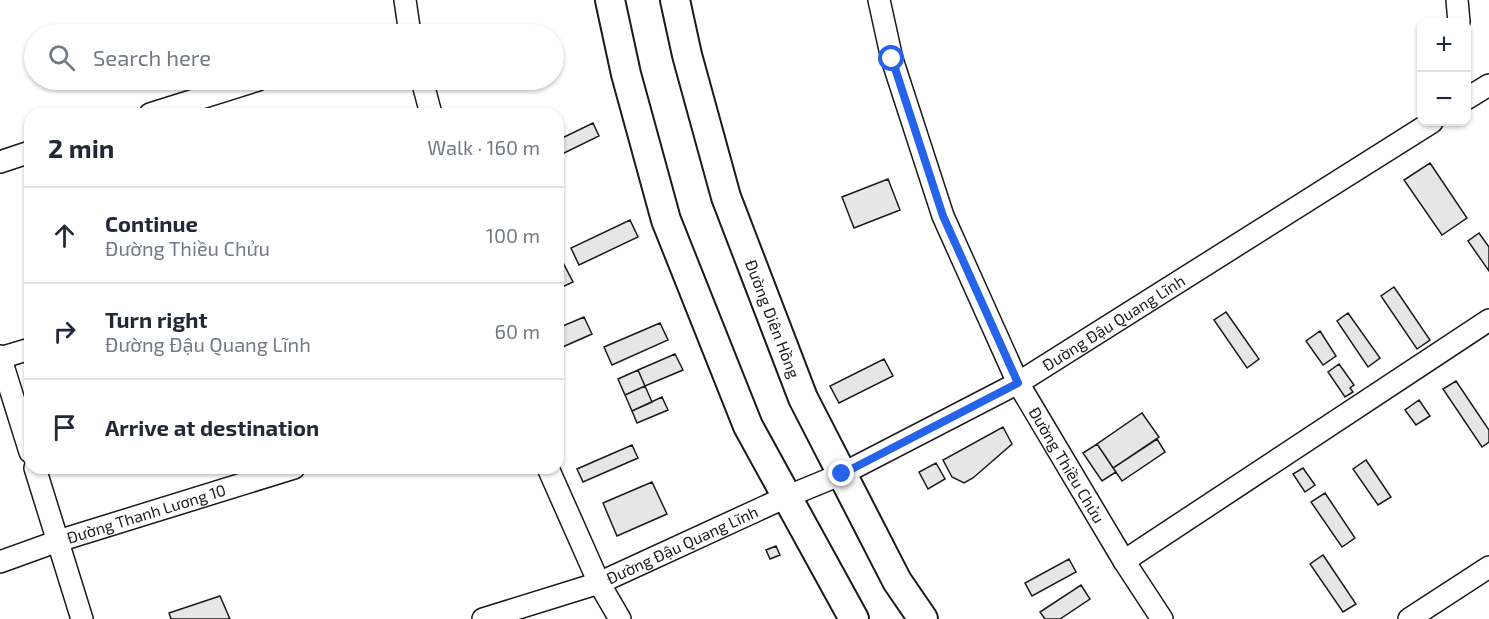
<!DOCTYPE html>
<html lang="en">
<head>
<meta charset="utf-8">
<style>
	:root { --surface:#fff; --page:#f2f2f3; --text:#1f2937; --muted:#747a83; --line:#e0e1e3 }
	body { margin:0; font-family:"Exo 2",sans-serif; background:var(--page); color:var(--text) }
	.controls { position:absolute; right:18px; top:18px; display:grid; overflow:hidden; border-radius:12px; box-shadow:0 2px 4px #0004 }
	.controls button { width:54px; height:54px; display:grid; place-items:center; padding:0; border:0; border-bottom:2px solid var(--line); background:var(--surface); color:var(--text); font:30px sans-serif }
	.stop { position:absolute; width:18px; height:18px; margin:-14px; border:4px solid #2563eb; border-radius:50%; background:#fff }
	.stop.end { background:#2563eb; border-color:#fff; box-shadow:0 2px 6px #0008 }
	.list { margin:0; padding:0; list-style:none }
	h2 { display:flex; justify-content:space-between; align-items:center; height:78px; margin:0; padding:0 24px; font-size:26px }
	h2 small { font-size:20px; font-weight:400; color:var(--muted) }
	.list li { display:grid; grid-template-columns:39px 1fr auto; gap:18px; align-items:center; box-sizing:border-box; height:96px; padding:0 24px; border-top:2px solid var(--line) }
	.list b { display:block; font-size:22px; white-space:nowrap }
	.list p { margin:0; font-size:20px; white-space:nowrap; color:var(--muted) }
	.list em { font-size:20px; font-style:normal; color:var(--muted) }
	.icon { flex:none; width:33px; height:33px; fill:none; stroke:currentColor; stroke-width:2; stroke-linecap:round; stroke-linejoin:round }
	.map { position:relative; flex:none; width:1489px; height:619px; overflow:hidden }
	.search { position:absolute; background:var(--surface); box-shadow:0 2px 4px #0004; left:24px; top:24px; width:540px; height:66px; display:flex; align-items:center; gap:15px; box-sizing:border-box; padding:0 21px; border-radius:33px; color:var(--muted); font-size:22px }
	.panel { position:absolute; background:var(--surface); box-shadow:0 2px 4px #0004; left:24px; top:108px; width:540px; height:366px; border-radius:18px }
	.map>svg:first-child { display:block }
</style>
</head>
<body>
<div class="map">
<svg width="1489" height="619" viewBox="0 0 1489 619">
	<rect width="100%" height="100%" fill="#fff"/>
	<path fill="#e6e6e6" stroke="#1a1a1a" stroke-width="1.5" d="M593 123 599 136 558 156V140Z
		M1430 163 1467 218 1442 235 1404 180Z
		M888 179 900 210 854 228 842 197Z
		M630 220 638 237 579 265 571 248Z
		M1479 233 1489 247V271L1468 241Z
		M558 253 573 282 558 289Z
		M1394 287 1430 340 1417 349 1381 296Z
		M1226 312 1259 359 1247 368 1214 320Z
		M1348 313 1380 358 1368 367 1337 321Z
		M584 317 592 334 558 349V328Z
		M660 323 668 340 612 365 604 347Z
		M1320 331 1336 356 1323 365 1306 341Z
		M675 354 683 370 645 386 638 370Z
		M884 359 893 376 839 403 830 386Z
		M1339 364 1354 385 1350 388 1353 392 1345 397 1328 372Z
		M638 370 645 386 625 395 618 379Z
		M1456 381 1489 430V442L1482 447 1443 389Z
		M645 386 652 402 632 411 625 395Z
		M662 397 668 410 637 423 632 411Z
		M1419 400 1430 416 1416 425 1405 410Z
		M1142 413 1159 437 1113 468 1097 444Z
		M1003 427 1012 444 973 478 964 483 952 477 943 460Z
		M1157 439 1165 452 1122 481 1113 468Z
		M1097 444 1116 472 1102 481 1083 453Z
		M632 445 638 458 583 482 577 469Z
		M1366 460 1391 497 1378 505 1353 469Z
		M936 463 945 479 928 489 919 472Z
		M1303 468 1315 485 1305 492 1293 474Z
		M652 482 667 514 617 536 603 503Z
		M1325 493 1355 538 1342 547 1311 502Z
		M776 546 780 555 770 559 766 550Z
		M1323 555 1356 604 1343 612 1310 564Z
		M1069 559 1076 572 1032 596 1025 583Z
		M1081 585 1090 599 1060 619H1045L1040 612Z
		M220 596 230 619H171L169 613Z"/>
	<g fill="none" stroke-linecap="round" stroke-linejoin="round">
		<defs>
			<g id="street">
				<path d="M405 0 410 34"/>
				<path id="s1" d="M879 0 892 59 943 216 1018 383 1124 561 1162 619"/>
				<path d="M1457 0 1459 22"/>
				<path d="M422 80 431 114"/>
				<path d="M1466 99 1489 85"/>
				<path d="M150 114 258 80"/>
				<path d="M0 162 30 152"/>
				<path d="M0 356 30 452"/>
				<path d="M0 358 30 349"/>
				<path d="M35 468 82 619"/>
				<path d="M548 468 599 583 620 619"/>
				<path d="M1124 561 1489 320"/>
				<path id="s2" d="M0 562 58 541 294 468"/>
				<path id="s3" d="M483 619 599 583 786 497 842 474 1018 383 1432 122"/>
				<path d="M1409 619 1489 567"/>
			</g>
			<g id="secondary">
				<path d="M610 0 626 74 666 220 748 426 854 619"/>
				<path id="s4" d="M675 0 687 55 726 197 803 398 897 581 923 619"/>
			</g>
		</defs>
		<use href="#street" stroke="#1a1a1a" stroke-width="24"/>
		<use href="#secondary" stroke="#1a1a1a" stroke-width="32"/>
		<use href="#street" stroke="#fff" stroke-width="21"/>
		<use href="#secondary" stroke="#fff" stroke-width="28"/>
	</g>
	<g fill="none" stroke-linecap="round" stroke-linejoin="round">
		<path stroke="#2563eb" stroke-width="8" d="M842 474 1018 383 943 216 892 59"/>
	</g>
	<g text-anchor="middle" stroke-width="4.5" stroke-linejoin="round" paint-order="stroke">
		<g font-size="16" fill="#1a1a1a" stroke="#fff">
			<text dy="6" stroke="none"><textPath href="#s4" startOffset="334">Đường Diên Hồng</textPath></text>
			<text dy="6" stroke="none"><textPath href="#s3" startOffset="699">Đường Đậu Quang Lĩnh</textPath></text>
			<text dy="6" stroke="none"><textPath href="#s1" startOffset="504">Đường Thiều Chửu</textPath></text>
			<text dy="6" stroke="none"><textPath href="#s2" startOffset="154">Đường Thanh Lương 10</textPath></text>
			<text dy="6" stroke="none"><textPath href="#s3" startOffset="213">Đường Đậu Quang Lĩnh</textPath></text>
		</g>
	</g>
</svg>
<div class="controls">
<button>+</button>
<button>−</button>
</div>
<div class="stop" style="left:892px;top:59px"></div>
<div class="stop end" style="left:842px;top:474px"></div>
<div class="search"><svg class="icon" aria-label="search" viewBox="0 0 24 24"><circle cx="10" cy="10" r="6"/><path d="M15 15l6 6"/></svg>Search here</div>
<section class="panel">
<h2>2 min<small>Walk · 160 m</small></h2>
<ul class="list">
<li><svg class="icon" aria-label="ahead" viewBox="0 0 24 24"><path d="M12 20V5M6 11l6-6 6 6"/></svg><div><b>Continue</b><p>Đường Thiều Chửu</p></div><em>100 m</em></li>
<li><svg class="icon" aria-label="right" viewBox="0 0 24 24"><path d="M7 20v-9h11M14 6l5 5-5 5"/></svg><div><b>Turn right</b><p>Đường Đậu Quang Lĩnh</p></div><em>60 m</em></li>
<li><svg class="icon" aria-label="arrive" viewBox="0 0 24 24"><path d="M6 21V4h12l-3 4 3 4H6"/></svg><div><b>Arrive at destination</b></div></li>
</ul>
</section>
</div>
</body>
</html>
